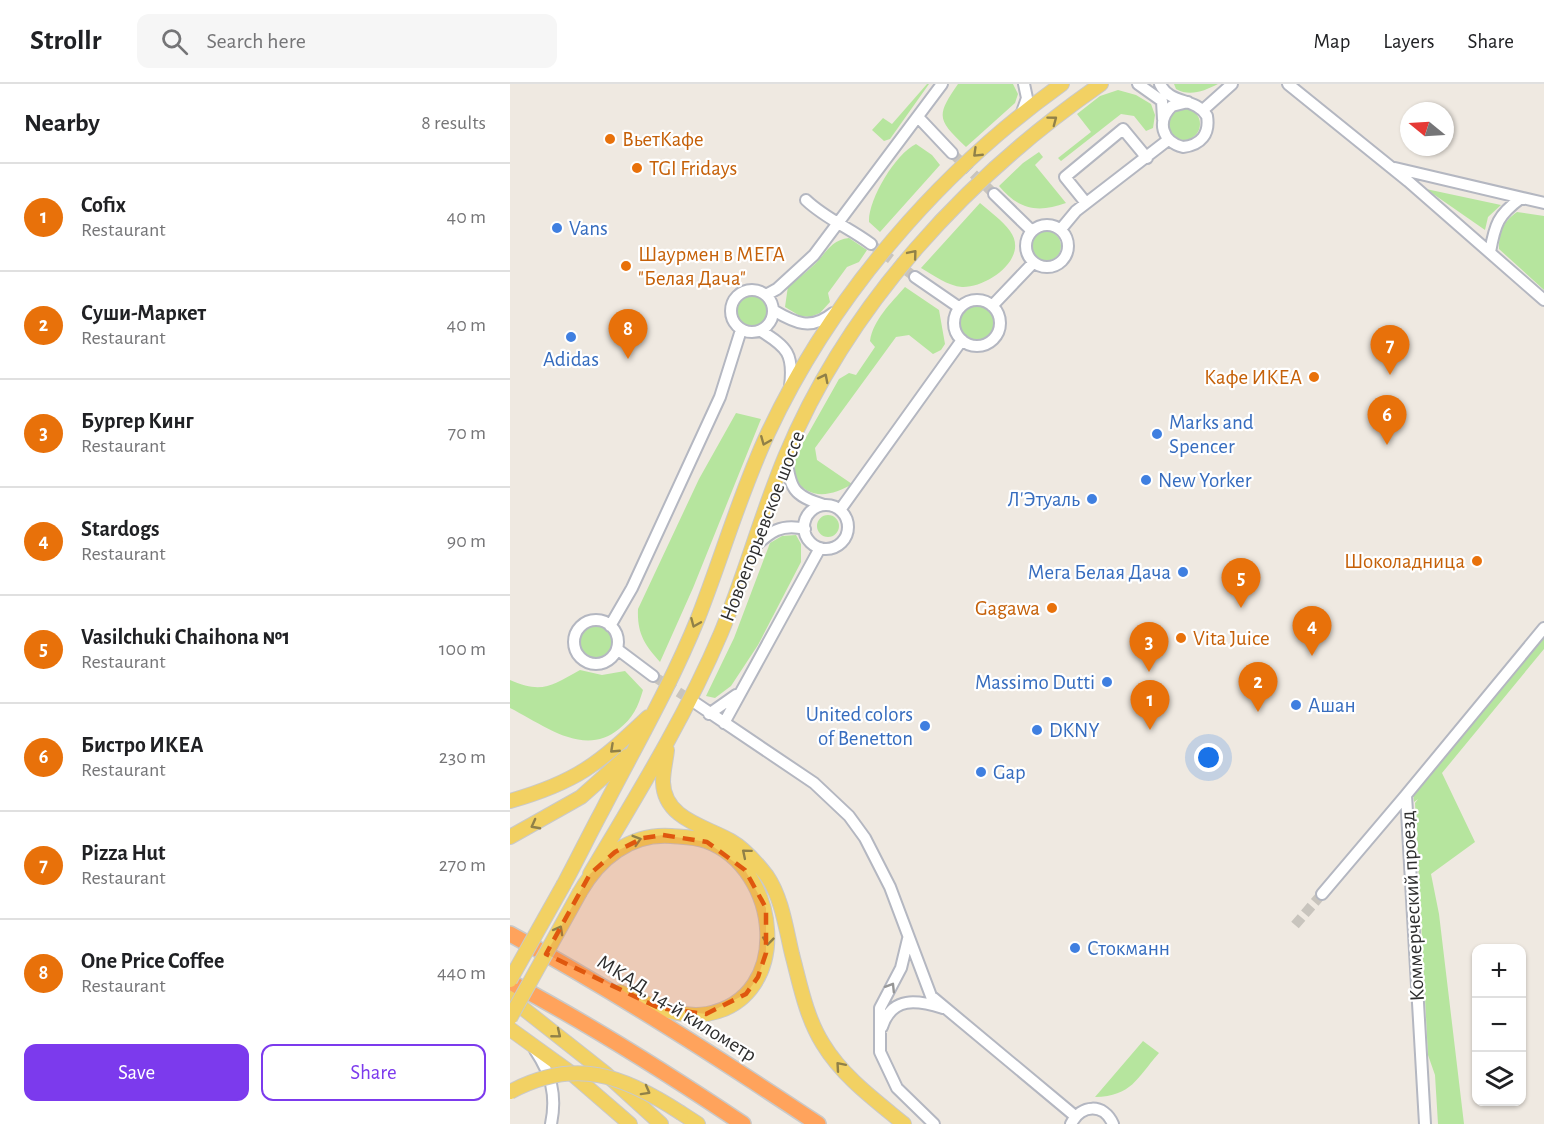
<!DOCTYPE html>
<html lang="en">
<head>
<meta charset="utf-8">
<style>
	:root { --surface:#fff; --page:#f6f6f6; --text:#202124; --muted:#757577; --line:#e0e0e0; --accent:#7c3aed }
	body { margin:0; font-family:"Alegreya Sans",sans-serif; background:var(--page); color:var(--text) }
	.controls { position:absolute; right:18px; bottom:18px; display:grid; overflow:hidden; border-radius:12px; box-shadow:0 2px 4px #0004 }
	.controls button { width:54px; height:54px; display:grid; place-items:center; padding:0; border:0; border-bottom:2px solid var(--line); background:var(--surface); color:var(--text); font:30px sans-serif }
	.compass { position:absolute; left:890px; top:18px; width:54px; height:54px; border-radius:50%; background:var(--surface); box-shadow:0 2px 4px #0004; rotate:288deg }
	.you { position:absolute; left:699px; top:674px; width:21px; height:21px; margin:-15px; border:4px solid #fff; border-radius:50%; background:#1a73e8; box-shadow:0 0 0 9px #1a73e833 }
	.badge { display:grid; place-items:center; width:39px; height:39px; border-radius:50%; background:var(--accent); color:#fff; font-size:20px; font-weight:700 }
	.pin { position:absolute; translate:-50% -50px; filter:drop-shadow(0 2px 3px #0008) }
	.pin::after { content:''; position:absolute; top:32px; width:21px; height:18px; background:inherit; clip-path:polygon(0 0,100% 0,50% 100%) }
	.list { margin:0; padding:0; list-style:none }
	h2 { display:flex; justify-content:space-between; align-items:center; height:78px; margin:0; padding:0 24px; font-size:26px }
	h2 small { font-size:20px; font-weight:400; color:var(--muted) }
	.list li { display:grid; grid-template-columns:39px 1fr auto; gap:18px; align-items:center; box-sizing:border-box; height:108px; padding:0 24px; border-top:2px solid var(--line) }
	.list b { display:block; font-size:22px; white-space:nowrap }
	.list p { margin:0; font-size:20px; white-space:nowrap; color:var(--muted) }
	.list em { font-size:20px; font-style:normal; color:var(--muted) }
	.actions { display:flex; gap:12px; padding:18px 24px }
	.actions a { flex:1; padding:14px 0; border:2px solid var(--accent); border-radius:12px; text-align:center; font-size:21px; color:var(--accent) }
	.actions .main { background:var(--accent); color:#fff }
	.icon { flex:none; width:33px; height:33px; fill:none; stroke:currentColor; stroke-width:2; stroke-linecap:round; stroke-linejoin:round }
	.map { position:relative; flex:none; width:1034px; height:1040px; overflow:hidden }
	header { display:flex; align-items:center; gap:36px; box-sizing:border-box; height:84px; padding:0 30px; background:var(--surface); border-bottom:2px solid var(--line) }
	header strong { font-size:28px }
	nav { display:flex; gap:33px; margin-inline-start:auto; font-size:21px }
	.search { width:420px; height:54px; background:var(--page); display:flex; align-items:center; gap:15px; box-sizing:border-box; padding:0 21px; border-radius:12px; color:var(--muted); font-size:22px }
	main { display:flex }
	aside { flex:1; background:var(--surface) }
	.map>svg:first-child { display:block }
</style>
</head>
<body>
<header>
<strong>Strollr</strong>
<div class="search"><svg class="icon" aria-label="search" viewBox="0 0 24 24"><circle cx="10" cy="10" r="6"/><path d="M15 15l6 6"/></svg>Search here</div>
<nav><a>Map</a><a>Layers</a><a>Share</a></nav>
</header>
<main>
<aside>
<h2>Nearby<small>8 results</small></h2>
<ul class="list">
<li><span class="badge" style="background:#e8710a">1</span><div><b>Cofix</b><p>Restaurant</p></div><em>40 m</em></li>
<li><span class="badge" style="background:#e8710a">2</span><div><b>Суши-Маркет</b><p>Restaurant</p></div><em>40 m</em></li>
<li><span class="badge" style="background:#e8710a">3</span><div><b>Бургер Кинг</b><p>Restaurant</p></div><em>70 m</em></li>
<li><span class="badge" style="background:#e8710a">4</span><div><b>Stardogs</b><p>Restaurant</p></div><em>90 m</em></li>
<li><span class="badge" style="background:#e8710a">5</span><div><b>Vasilchuki Chaihona №1</b><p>Restaurant</p></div><em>100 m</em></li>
<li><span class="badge" style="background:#e8710a">6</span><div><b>Бистро ИКЕА</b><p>Restaurant</p></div><em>230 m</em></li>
<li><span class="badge" style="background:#e8710a">7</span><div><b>Pizza Hut</b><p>Restaurant</p></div><em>270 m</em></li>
<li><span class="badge" style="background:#e8710a">8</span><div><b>One Price Coffee</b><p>Restaurant</p></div><em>440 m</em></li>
</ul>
<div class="actions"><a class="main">Save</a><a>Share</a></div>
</aside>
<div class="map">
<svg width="1034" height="1040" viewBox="0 0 1034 1040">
	<rect width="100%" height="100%" fill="#efe9e1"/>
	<path fill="#b6e59e" d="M417 0H419L380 55 374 57 362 46 373 34 382 40Z
		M448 0H503L508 10 505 19 456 63C428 36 425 33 448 0Z
		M664 0H708C694 7 680 13 666 5Z
		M608 6 626 11 641 20 645 31 643 44 636 47 624 32 611 30 551 77 548 74 581 48 567 30 590 12Z
		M658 40a16 16 0 1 1 32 0a16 16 0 1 1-32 0Z
		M406 60 422 71 430 81 370 148 359 138C358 116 385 70 406 60Z
		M529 68 533 73 525 81 556 119C528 129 509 126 489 102L513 79Z
		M916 105 991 121 978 133 975 146Z
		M470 119C479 127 493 137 500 147 520 174 477 204 452 203 438 202 423 191 411 184Z
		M1007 128 1034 132V206L989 165C989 147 993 138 1007 128Z
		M521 162a15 15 0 1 1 30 0a15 15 0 1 1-30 0Z
		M339 154 357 166 349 178 337 183 318 209 320 218 310 229 300 233 290 232 275 223 278 202C287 195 297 188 305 180 316 169 321 156 339 154Z
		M395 203 429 226 435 260 431 266 423 270 399 251 386 253 305 364 307 376 342 400C323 412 298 417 285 394V373L329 295 339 289 346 291 365 263 360 257C363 236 381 219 395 203Z
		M225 227a17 17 0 1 1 34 0a17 17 0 1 1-34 0Z
		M450 239a17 17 0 1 1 34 0a17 17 0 1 1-34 0Z
		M226 329 251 335 183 504 150 578C134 560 127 549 128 525L189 395Z
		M307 442a11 11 0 1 1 22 0a11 11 0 1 1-22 0Z
		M286 451 291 460V478L248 561 221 602 205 614 196 612 224 554 260 459 272 452Z
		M69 558a17 17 0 1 1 34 0a17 17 0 1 1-34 0Z
		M1034 554V565L932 689 965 758 921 790 929 830 954 1040H928L925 991 918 971 905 719 908 715 904 718 903 709Z
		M70 586 92 591 115 587 133 606C128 623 123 634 109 645 74 674 34 641 0 624V596C32 610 41 602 70 586Z
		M633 957 649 969C626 995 622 1012 585 1013Z"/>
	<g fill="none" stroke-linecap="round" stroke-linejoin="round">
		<path stroke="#c8c4bd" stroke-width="10" stroke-dasharray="10 5" stroke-linecap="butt" d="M442 69 484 110
			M361 160 405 193
			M143 592 181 616
			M785 841 812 810"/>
		<defs>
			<path id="minor" d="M628 0 652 17 653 35
				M650 0C660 21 685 13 697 32 700 50 691 61 673 63 652 58 646 37 662 22L678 18
				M778 0 898 97 1034 216
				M693 26 722 0
				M511 31 517 14 514 0
				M408 33 442 69
				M885 84 1034 119
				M484 110 522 147
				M296 116C316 135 340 144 361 160
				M576 119 555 93 613 45 637 74
				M516 162a21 21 0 1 1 42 0a21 21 0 1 1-42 0Z
				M551 145 566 127 658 56
				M980 168C985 140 988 131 1011 114
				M405 193 450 224
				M221 227a21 21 0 1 1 42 0a21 21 0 1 1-42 0Z
				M256 211 267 205 304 171 432 0
				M444 239a23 23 0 1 1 46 0a23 23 0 1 1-46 0Z
				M482 222 523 179
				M263 226C285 239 301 247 323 229
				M251 247C277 263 284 270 280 302
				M276 373C280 404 283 412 314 421
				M294 443a22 22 0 1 1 44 0a22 22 0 1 1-44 0Z
				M330 426 452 256
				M243 464C260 448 271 439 295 445
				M64 558a22 22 0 1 1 44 0a22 22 0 1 1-44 0Z
				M100 542 122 504 210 313 231 246
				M107 565 143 592
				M181 616 304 699 339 732 355 754 380 803 421 912 565 1032
				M199 630 226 611
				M214 639 310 464
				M812 810 896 711
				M398 855 391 884 370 924V968L387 1004 424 1040
				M372 943C382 912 407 916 433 924
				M25 966C41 990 47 1011 41 1040
				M561 1040C571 1020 594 1019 603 1040
				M915 1040 896 711 1034 544"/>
			<path id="major" d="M157 666C156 676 153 687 153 698 154 735 195 742 221 757 235 765 247 779 257 792 272 814 276 845 282 870 290 900 296 933 313 960 333 993 365 1016 394 1040
				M0 717C67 698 88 680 138 633
				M0 753 71 713 117 672
				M80 790C127 711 175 634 211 549 235 491 251 431 275 373 338 221 457 93 591 0
				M54 800C67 776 79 751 92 727 125 663 161 601 188 534 212 473 230 409 258 349 322 212 429 88 552 0
				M70 808C89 775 120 749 161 752 172 753 185 753 196 757 271 784 284 914 197 930 169 935 135 919 110 908
				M0 914 95 989 151 1040
				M0 945 61 989 120 1040
				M171 1029 188 1040"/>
			<path id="highway" d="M0 850C106 908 207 973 308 1040
				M0 898C81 941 157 989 233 1040"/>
		</defs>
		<use href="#minor" stroke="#b4b7c1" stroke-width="14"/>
		<use href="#major" stroke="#c9c9c9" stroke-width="16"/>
		<use href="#highway" stroke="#c9c9c9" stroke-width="18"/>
		<use href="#minor" stroke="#fff" stroke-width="10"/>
		<use href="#major" stroke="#f2d163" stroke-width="14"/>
		<use href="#highway" stroke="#ffa35c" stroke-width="15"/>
		<defs>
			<path id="major-bridge" d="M0 896 54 800
				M0 934 70 808
				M0 1008C65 973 113 991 171 1029"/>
		</defs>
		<use href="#major-bridge" stroke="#c9c9c9" stroke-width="16" stroke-linecap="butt"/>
		<use href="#major-bridge" stroke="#f2d163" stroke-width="14"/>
	</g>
	<defs><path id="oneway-chevron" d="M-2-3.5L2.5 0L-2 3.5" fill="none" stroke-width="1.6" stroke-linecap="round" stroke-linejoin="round" transform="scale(1.5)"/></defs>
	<g stroke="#908048">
		<use href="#oneway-chevron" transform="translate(543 36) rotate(-37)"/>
		<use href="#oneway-chevron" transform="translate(467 69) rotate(136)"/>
		<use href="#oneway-chevron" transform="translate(403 170) rotate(-50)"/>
		<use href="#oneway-chevron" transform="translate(314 294) rotate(-63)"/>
		<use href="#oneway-chevron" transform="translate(255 357) rotate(112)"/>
		<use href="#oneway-chevron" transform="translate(185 539) rotate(113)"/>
		<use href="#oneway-chevron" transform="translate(104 665) rotate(137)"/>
		<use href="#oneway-chevron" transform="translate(25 741) rotate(152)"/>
		<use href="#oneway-chevron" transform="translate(127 756) rotate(-17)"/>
		<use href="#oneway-chevron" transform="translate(236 769) rotate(-140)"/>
		<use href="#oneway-chevron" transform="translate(49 846) rotate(-61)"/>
		<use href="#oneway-chevron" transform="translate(258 857) rotate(96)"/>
		<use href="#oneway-chevron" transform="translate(47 950) rotate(39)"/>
		<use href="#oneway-chevron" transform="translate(330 982) rotate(-131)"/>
		<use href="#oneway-chevron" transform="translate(136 1007) rotate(29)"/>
	</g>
	<use stroke="#969696" href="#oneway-chevron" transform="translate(381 903) rotate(-58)"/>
	<path fill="#df570e" fill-opacity="0.2" stroke="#df570e" stroke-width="4.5" stroke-dasharray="12 8" stroke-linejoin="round" d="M153 751 197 758 235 786 256 824V869L248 893 236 910 196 930 149 924 36 870 80 790 105 768 133 754Z"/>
	<g fill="#e8710a" stroke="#fff" stroke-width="2">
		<circle cx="100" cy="55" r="6"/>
		<circle cx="127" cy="84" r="6"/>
		<circle cx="116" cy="182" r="6"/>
		<circle cx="804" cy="293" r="6"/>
		<circle cx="967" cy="477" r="6"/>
		<circle cx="542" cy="524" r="6"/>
		<circle cx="671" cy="554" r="6"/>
	</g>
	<g fill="#3f7fe0" stroke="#fff" stroke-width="2">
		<circle cx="47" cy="144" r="6"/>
		<circle cx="61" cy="253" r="6"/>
		<circle cx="647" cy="350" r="6"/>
		<circle cx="636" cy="396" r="6"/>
		<circle cx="582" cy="415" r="6"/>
		<circle cx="673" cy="488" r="6"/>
		<circle cx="597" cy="598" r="6"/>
		<circle cx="786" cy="621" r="6"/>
		<circle cx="415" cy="642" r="6"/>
		<circle cx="527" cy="646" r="6"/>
		<circle cx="471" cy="688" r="6"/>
		<circle cx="565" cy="864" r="6"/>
	</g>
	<g text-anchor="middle" stroke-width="4.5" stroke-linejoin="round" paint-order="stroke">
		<g font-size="21" fill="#c56008" stroke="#fff" text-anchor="start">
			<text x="112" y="62">ВьетКафе</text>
			<text x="139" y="91">TGI Fridays</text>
			<text x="128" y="177">Шаурмен в МЕГА<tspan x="128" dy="24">"Белая Дача"</tspan></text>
			<text x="792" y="300" text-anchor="end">Кафе ИКЕА</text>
			<text x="955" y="484" text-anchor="end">Шоколадница</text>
			<text x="530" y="531" text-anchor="end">Gagawa</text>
			<text x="683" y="561">Vita Juice</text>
		</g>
		<g font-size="21" fill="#366cbe" stroke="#fff" text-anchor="start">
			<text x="59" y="151">Vans</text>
			<text x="61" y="282" text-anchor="middle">Adidas</text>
			<text x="659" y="345">Marks and<tspan x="659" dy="24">Spencer</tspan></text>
			<text x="648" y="403">New Yorker</text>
			<text x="570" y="422" text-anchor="end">Л'Этуаль</text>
			<text x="661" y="495" text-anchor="end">Мега Белая Дача</text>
			<text x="585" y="605" text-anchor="end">Massimo Dutti</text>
			<text x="798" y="628">Ашан</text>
			<text x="403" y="637" text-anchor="end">United colors<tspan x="403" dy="24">of Benetton</tspan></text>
			<text x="539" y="653">DKNY</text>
			<text x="483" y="695">Gap</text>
			<text x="577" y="871">Стокманн</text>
		</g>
		<g font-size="21" fill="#2e2e2e" stroke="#fff">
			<text transform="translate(252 442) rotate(-69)" y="7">Новоегорьевское шоссе</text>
			<text transform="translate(902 822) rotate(-93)" y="7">Коммерческий проезд</text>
			<text transform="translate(167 924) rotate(32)" y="7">МКАД, 14-й километр</text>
		</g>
	</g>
</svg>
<div class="controls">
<button>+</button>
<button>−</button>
<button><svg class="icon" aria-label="layers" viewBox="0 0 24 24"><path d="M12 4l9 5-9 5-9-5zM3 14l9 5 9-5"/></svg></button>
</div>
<svg class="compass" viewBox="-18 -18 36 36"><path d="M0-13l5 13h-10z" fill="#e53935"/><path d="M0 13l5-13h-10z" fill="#757577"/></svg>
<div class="you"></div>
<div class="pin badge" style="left:640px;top:646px;background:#e8710a">1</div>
<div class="pin badge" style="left:748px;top:628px;background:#e8710a">2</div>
<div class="pin badge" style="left:639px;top:588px;background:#e8710a">3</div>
<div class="pin badge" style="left:802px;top:572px;background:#e8710a">4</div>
<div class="pin badge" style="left:731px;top:524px;background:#e8710a">5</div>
<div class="pin badge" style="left:877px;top:361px;background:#e8710a">6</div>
<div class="pin badge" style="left:880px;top:291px;background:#e8710a">7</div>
<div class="pin badge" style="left:118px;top:275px;background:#e8710a">8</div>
</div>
</main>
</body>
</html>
